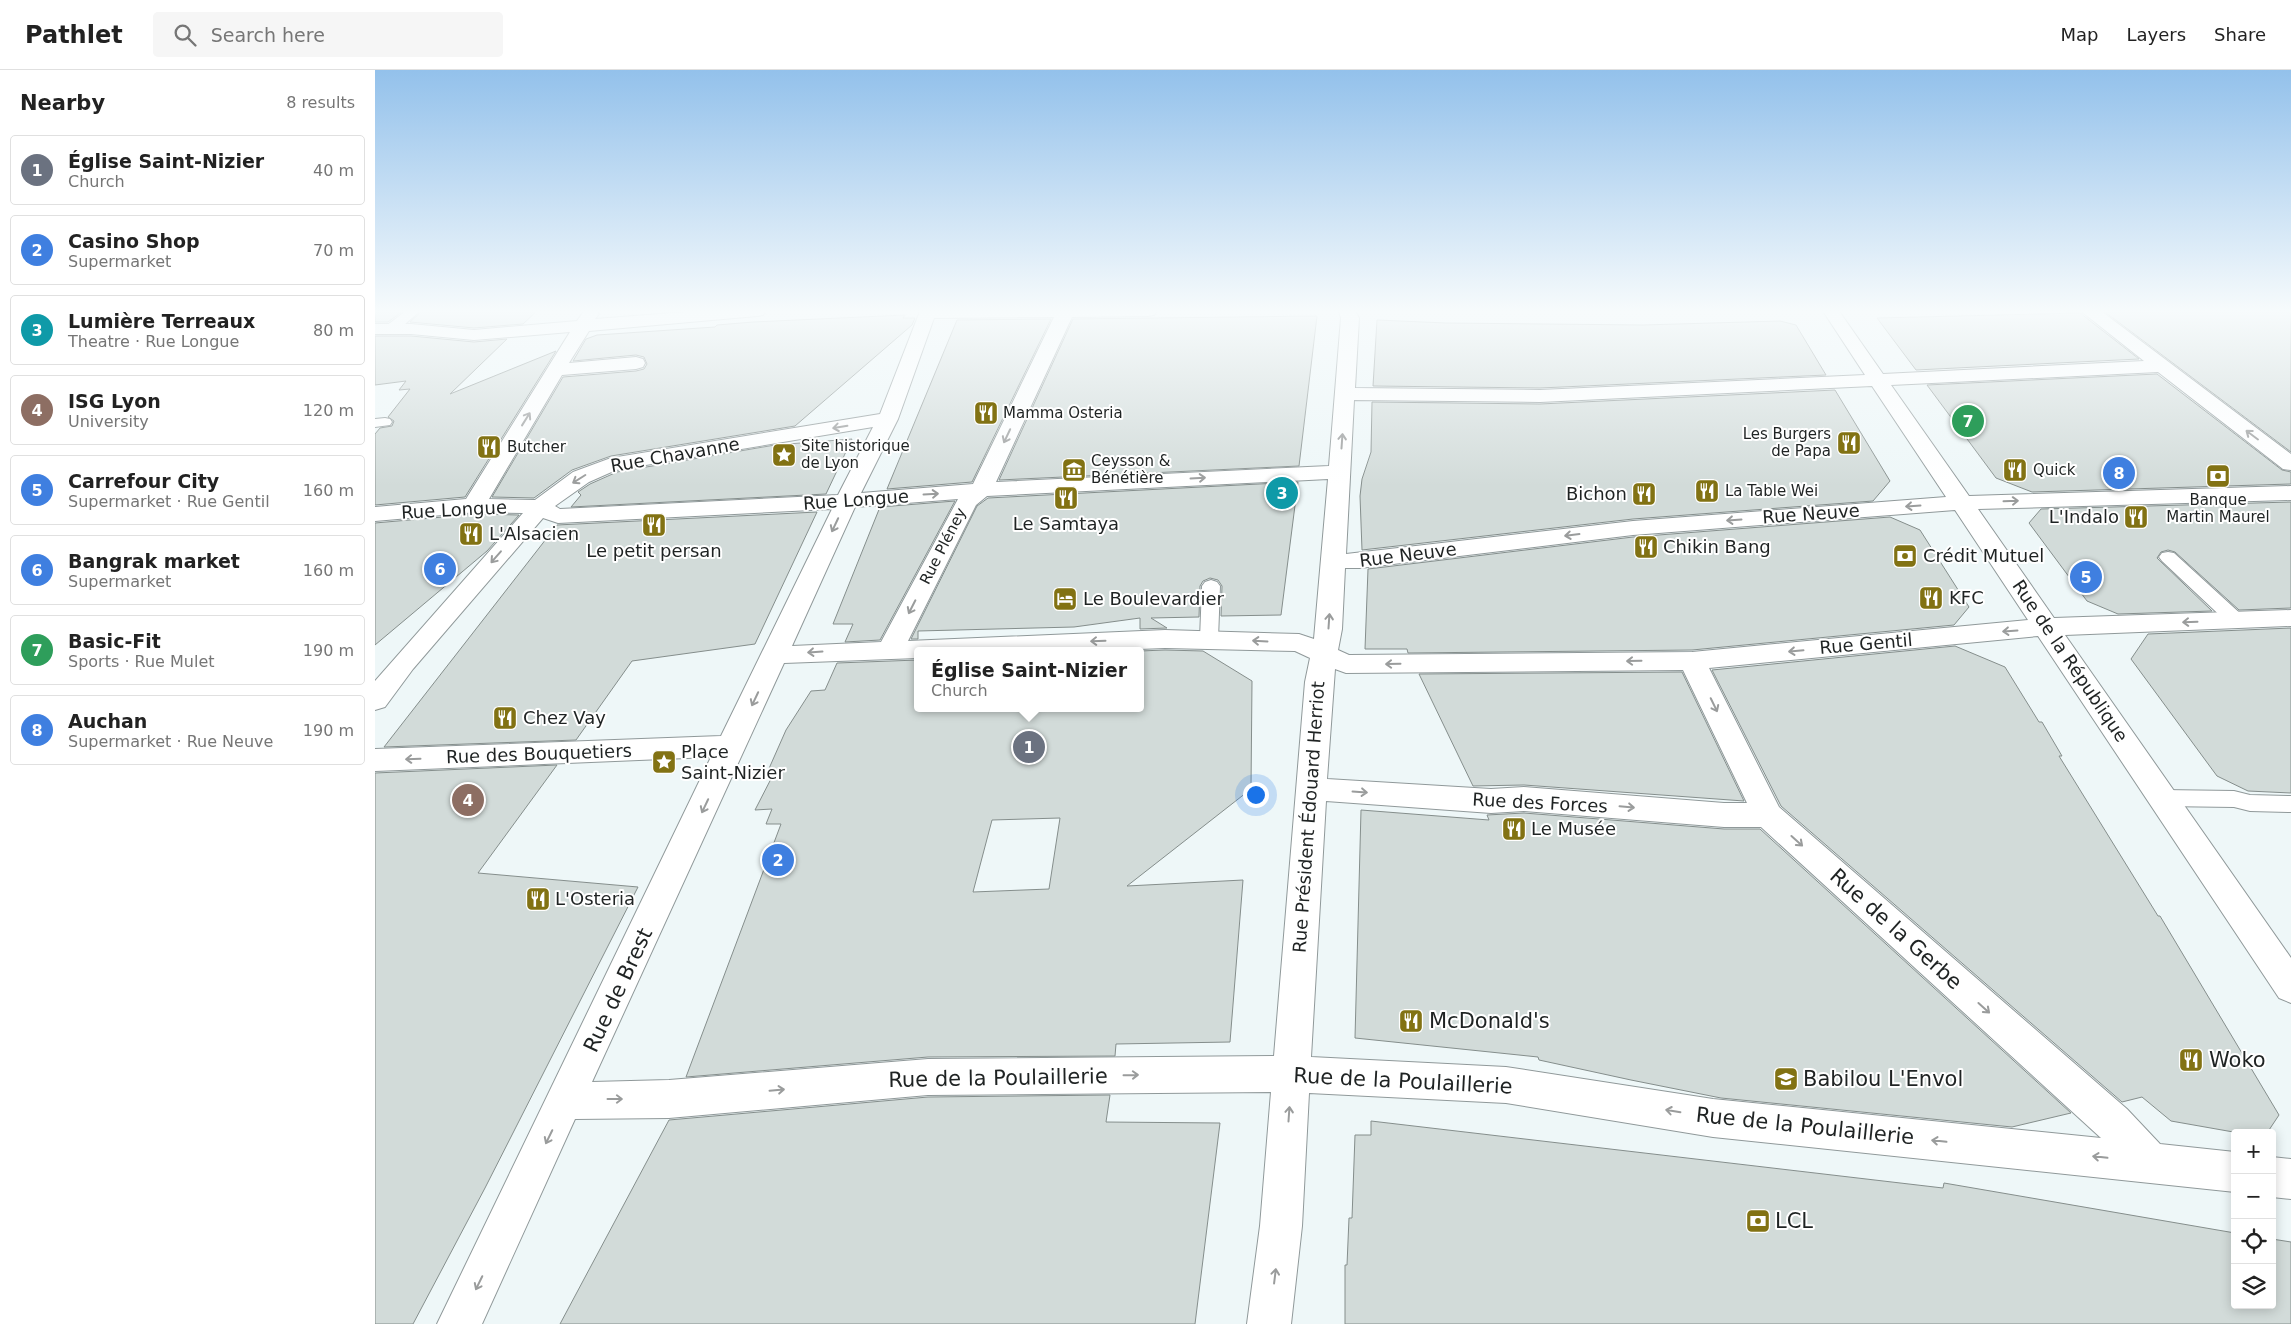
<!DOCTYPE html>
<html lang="en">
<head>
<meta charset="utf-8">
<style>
	:root { --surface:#fff; --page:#f6f6f6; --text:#222; --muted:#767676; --line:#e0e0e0; --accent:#db2777 }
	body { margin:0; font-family:"DejaVu Sans",sans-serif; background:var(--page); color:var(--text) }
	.controls { position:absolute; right:15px; bottom:15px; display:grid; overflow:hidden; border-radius:5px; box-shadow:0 2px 12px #0003 }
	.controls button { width:45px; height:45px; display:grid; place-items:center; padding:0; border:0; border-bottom:1px solid var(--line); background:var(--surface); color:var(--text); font:25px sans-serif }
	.you { position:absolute; left:880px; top:724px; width:18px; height:18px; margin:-12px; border:4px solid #fff; border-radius:50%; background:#1a73e8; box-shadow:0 0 0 8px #1a73e833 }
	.badge { display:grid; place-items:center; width:32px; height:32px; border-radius:50%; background:var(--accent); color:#fff; font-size:16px; font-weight:700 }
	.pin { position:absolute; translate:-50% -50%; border:2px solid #fff; box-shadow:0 1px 5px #0006 }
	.popup { position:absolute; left:539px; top:577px; width:230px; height:65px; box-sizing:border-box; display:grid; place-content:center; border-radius:5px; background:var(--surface); filter:drop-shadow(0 1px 4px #0005); font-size:16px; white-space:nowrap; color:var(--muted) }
	.popup b { font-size:19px; color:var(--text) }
	.popup::after { content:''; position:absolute; left:50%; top:100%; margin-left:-10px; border:10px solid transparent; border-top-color:var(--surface) }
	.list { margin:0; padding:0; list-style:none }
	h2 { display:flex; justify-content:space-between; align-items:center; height:65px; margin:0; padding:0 20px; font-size:21px }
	h2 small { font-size:16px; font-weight:400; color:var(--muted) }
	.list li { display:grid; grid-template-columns:32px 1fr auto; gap:15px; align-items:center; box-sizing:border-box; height:70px; margin:0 10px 10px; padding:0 10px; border:1px solid var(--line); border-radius:5px }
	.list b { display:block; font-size:19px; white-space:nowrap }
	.list p { margin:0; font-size:16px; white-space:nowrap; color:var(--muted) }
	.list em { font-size:16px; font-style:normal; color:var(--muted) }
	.icon { flex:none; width:28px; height:28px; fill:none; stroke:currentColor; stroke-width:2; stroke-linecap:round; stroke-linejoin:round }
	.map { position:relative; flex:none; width:1916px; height:1254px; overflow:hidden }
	header { display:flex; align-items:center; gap:30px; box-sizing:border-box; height:70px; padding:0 25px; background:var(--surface); border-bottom:1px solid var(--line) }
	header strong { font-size:24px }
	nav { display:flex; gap:28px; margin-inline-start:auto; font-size:18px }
	.search { width:350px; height:45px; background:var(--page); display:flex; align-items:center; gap:12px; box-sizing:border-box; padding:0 18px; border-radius:5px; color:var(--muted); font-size:19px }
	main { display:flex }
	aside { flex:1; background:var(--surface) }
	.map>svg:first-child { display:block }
</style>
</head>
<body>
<header>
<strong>Pathlet</strong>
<div class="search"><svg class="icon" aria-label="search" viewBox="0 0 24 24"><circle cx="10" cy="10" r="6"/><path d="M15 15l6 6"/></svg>Search here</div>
<nav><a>Map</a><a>Layers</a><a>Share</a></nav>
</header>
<main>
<aside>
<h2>Nearby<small>8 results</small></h2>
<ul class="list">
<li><span class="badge" style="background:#6b7280">1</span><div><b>Église Saint-Nizier</b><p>Church</p></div><em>40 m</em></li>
<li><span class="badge" style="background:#3f7fe0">2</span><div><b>Casino Shop</b><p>Supermarket</p></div><em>70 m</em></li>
<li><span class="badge" style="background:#0f9aa8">3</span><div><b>Lumière Terreaux</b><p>Theatre · Rue Longue</p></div><em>80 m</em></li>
<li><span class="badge" style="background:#8d6e63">4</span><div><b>ISG Lyon</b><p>University</p></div><em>120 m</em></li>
<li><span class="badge" style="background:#3f7fe0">5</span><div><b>Carrefour City</b><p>Supermarket · Rue Gentil</p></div><em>160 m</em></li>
<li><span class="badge" style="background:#3f7fe0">6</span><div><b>Bangrak market</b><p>Supermarket</p></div><em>160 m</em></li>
<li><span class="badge" style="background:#2e9e5b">7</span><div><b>Basic-Fit</b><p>Sports · Rue Mulet</p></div><em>190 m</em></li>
<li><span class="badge" style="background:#3f7fe0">8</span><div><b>Auchan</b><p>Supermarket · Rue Neuve</p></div><em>190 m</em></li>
</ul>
</aside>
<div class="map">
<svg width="1916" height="1254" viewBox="0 0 1916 1254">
	<rect width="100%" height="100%" fill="#eef7f8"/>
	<path fill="#d2dbd9" stroke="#858e8c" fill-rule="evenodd" d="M0 241H28L13 252H0Z
		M47 241H162L148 254 99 258 35 252Z
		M1765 241H1916V382L1730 242Z
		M1705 243 1764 289 1541 300 1502 248Z
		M530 245 528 248H540L537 255 420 356 236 386 197 400 159 428 117 427 188 307 261 301 269 299 272 294 269 287 261 285 198 291 211 269 222 265 340 257 342 255 378 252Z
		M942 246 924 396 624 410 698 249Z
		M676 249 597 412 512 419 582 250Z
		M1002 250 1071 253 1268 255 1405 251 1421 255 1451 305 1165 318 998 316Z
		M0 266H36L99 272 132 269 75 324 181 281 90 427 0 435V364L5 358 17 356 19 351 13 347 35 319 24 320 31 311 0 315Z
		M1782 304 1907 400 1916 402V414L1657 422 1621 408 1552 315Z
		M1460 320 1515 411 1498 431 1258 449 987 480 985 426 987 409 996 382 997 332 1165 334Z
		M477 369 451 424 196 437 206 425 203 422 215 414 242 402 400 375Z
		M923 412 906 545 846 546 847 516 843 510 835 508 828 511 825 516 824 547 776 548 792 558 765 559V548L699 557 543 561V569H536L602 436 613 428Z
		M580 431 505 570 470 572 478 554H458L505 437Z
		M1916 432V538L1864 540 1800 482 1793 480 1786 482 1782 488 1837 541 1743 544 1712 531 1654 453 1666 439Z
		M442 442 380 574 257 591 201 670 9 677 182 455Z
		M102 444 144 445 112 481 0 575V453Z
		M1515 447 1545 460 1594 537 1579 555 1317 580 1033 583 1032 579H990L993 499 1258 467Z
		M1916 558V723L1873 721 1842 706 1756 589 1773 564Z
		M1580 576 1630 597 1664 652H1667L1687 686H1684L1783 846H1785L1904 1045 1892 1063H1864L1796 1051 1767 1027 1747 1032 1406 736 1337 600Z
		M790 580 828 581 877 611 876 719 752 816 868 810 855 972 741 974 740 986 553 987 311 1007 406 754H391L397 739 380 740 399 703H392L411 660 436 621 450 620 462 593 543 590V638H765V581ZM685 748 674 819 598 822 617 750Z
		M1307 602 1369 731 1149 715 1098 716 1044 604Z
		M182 695 103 803 263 817 110 1118 38 1254H0V703Z
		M986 740 1114 750 1112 745 1149 743 1349 759H1385L1696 1043 1637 1057 1346 1028 1256 1010 1164 990 1163 987 980 968Z
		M735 1025 731 1052 845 1053 820 1254H185L294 1050 553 1027Z
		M996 1051 1568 1118 1569 1113 1860 1163V1235H1897V1169L1916 1172V1254H970V1195H972L974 1148H977L980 1065H996Z"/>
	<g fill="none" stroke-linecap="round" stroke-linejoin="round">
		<defs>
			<path id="lane" d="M31 241H45L21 262H11L10 259 11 256Z
				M10 348 15 349 17 352 15 355 0 357V349Z
				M1793 482 1799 483 1868 546 1870 550 1868 554 1861 556 1854 554 1787 491 1784 487 1787 483Z
				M836 510 842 512 845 516 843 569 841 573 834 575 827 573 825 569 827 516 830 512Z
				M1788 720 1859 721 1875 725 1916 726V742L1875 741 1859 737 1788 736 1780 734 1777 728 1780 722Z"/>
			<path id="street" d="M209 241H221L224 244 220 249 324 241H391L388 245 382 246 214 261 194 293 261 287 268 289 270 293 268 297 261 299 187 305 114 429 160 430 198 402 236 388 505 344 545 241H782L779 245 773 246 697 247 621 412 954 396 966 248 964 241H980L984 248 980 318 1165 320 1490 305 1448 241H1464L1508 304 1769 291 1706 241H1726L1916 384V400L1908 399 1783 302 1516 315 1594 426 1916 416V430L1603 439 1679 548 1916 540V556L1690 565 1916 888V933L1904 928 1663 566 1334 598 1404 737 1752 1039 1785 1074 1860 1082V1122L1338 1067 1131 1033 934 1023 927 1156 916 1254H872L885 1156 896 1022 553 1025 294 1048 200 1049 107 1254H62L336 687 0 701V679L346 666 457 439 183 453 168 448 38 599 10 637 0 640V611L148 443 102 442 0 451V437L91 429 195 262 99 270 36 264H0V254H36L99 260 202 251ZM679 247 598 414 486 423 523 349 559 248ZM1497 316 1571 427 1258 451 971 484 979 330 1165 332ZM498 357 463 425 185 439 180 436 214 412 241 400ZM953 409 939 569 924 564 790 560 533 571 601 435 612 426ZM583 429 506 572 417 576 480 437ZM1580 440 1653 550 1317 582 974 585 963 580 967 559 970 498H985L1258 465ZM790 578 920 581 935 588 930 612 899 986 553 989 294 1010 217 1012 409 593 543 588V581H712ZM960 599 971 603 1308 600 1372 733H1349L1149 717 1116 719 952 709ZM951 731 1116 743 1149 741 1349 757H1386L1726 1068 1338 1029 1131 997 936 987Z
				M1897 1087 1916 1089V1129L1897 1127Z"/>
		</defs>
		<use href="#lane" stroke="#90999a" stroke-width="2"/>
		<use href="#street" stroke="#90999a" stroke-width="2"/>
		<use href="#lane" fill="#fff" fill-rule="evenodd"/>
		<use href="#street" fill="#fff" fill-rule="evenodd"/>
	</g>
	<defs><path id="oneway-shaft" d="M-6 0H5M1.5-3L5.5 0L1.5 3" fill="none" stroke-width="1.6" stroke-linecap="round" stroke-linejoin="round" transform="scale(1.25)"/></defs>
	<g stroke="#9a9c9c">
		<use href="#oneway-shaft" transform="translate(151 349) rotate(-58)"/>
		<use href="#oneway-shaft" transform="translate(465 357) rotate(171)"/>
		<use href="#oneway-shaft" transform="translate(1877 365) rotate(-143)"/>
		<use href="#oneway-shaft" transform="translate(632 366) rotate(115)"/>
		<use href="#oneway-shaft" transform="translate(967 371) rotate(-86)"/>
		<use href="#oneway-shaft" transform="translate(823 408) rotate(-3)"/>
		<use href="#oneway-shaft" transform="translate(204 409) rotate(148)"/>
		<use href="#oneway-shaft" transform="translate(556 424) rotate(-3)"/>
		<use href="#oneway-shaft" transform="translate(1636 431) rotate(-2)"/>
		<use href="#oneway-shaft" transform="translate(1538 436) rotate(176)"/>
		<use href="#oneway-shaft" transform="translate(1359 450) rotate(176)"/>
		<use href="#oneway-shaft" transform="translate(460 455) rotate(115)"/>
		<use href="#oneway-shaft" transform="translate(1197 465) rotate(173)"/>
		<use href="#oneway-shaft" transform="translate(121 487) rotate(131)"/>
		<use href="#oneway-shaft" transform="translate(537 537) rotate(117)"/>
		<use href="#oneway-shaft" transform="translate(954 551) rotate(-86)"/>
		<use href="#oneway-shaft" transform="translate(1815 552) rotate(178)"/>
		<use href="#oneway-shaft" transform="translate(1635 561) rotate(176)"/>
		<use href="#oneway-shaft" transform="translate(723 571) rotate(178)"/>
		<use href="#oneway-shaft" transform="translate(885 571) rotate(-177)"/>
		<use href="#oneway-shaft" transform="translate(1421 581) rotate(175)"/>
		<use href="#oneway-shaft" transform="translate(440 582) rotate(176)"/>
		<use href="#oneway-shaft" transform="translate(1259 591) rotate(179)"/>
		<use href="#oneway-shaft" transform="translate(1018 594) rotate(179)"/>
		<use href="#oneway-shaft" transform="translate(380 629) rotate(115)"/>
		<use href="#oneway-shaft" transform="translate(1339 635) rotate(64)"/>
		<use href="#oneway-shaft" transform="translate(38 689) rotate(178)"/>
		<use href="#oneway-shaft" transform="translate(985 722) rotate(4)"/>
		<use href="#oneway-shaft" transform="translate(330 736) rotate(115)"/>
		<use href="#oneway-shaft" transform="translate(1252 737) rotate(5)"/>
		<use href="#oneway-shaft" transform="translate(1422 771) rotate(42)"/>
		<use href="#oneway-shaft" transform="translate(1609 938) rotate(42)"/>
		<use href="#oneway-shaft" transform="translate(756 1005) rotate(-1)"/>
		<use href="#oneway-shaft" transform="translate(402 1020) rotate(-5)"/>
		<use href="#oneway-shaft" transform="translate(240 1029)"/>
		<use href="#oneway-shaft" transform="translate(1298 1041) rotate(-171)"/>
		<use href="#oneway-shaft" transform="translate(914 1044) rotate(-86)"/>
		<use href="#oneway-shaft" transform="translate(174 1067) rotate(116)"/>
		<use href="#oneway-shaft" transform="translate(1564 1071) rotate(-174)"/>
		<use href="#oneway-shaft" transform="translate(1725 1087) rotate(-174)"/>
		<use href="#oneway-shaft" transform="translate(900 1206) rotate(-83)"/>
		<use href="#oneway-shaft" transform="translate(104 1213) rotate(116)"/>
	</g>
	<linearGradient id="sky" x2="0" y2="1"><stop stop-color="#93c1eb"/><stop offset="0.58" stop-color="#f7fbfc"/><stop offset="1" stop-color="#f7fbfc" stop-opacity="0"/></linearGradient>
	<rect width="1916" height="416" fill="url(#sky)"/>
	<defs>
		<symbol id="restaurant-square" viewBox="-11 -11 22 22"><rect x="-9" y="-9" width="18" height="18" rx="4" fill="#827213" stroke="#fff"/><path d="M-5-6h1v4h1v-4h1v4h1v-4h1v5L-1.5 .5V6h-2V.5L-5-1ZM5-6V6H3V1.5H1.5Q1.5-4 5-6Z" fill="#fff"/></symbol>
		<symbol id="sight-square" viewBox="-11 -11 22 22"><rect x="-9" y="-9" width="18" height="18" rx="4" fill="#827213" stroke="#fff"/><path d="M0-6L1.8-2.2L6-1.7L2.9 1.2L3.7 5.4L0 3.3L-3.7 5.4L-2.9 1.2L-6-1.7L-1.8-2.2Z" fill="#fff"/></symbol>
		<symbol id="museum-square" viewBox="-11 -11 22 22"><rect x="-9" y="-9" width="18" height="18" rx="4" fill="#827213" stroke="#fff"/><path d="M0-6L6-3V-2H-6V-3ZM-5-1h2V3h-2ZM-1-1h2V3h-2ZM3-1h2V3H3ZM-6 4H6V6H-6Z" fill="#fff"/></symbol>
		<symbol id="bank-square" viewBox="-11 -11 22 22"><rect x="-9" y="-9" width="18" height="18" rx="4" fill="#827213" stroke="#fff"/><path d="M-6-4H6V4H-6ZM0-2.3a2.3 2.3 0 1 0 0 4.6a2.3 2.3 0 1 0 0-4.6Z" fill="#fff"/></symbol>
		<symbol id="hotel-square" viewBox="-11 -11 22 22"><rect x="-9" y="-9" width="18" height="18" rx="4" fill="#827213" stroke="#fff"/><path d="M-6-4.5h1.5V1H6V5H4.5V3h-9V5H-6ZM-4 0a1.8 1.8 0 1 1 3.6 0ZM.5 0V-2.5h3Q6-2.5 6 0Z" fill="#fff"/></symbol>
		<symbol id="school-square" viewBox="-11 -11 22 22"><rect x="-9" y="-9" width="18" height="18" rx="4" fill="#827213" stroke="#fff"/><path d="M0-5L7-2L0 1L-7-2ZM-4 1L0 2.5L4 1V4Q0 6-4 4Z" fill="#fff"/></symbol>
	</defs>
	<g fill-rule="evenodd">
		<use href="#restaurant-square" x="597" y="329" width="28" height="28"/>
		<use href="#restaurant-square" x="1460" y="359" width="28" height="28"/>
		<use href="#restaurant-square" x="100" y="363" width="28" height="28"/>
		<use href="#sight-square" x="395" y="371" width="28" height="28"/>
		<use href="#museum-square" x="685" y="386" width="28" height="28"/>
		<use href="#restaurant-square" x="1626" y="386" width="28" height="28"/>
		<use href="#bank-square" x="1829" y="392" width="28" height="28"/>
		<use href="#restaurant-square" x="1318" y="407" width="28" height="28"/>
		<use href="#restaurant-square" x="1255" y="410" width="28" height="28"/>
		<use href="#restaurant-square" x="677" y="414" width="28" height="28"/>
		<use href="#restaurant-square" x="1747" y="433" width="28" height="28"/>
		<use href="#restaurant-square" x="265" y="441" width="28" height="28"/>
		<use href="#restaurant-square" x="82" y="450" width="28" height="28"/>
		<use href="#restaurant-square" x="1257" y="463" width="28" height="28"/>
		<use href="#bank-square" x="1516" y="472" width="28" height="28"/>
		<use href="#restaurant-square" x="1542" y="514" width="28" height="28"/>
		<use href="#hotel-square" x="676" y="515" width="28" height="28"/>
		<use href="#restaurant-square" x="116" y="634" width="28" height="28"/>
		<use href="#sight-square" x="275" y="678" width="28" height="28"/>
		<use href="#restaurant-square" x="1125" y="745" width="28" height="28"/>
		<use href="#restaurant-square" x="149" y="815" width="28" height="28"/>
		<use href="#restaurant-square" x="1022" y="937" width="28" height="28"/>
		<use href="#restaurant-square" x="1802" y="976" width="28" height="28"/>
		<use href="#school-square" x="1397" y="995" width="28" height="28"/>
		<use href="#bank-square" x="1369" y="1137" width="28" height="28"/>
	</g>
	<g text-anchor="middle" stroke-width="4" stroke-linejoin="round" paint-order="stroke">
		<g font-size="15" fill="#1f2323" stroke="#fff" text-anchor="start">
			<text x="628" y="348">Mamma Osteria</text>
			<text x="1456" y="369" text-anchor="end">Les Burgers<tspan x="1456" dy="17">de Papa</tspan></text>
			<text x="426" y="381">Site historique<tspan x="426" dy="17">de Lyon</tspan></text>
			<text x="132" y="382">Butcher</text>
			<text x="716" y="396">Ceysson &amp;<tspan x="716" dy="17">Bénétière</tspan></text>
			<text x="1658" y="405">Quick</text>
			<text x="1350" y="426">La Table Wei</text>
			<text x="1843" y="435" text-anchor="middle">Banque<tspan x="1843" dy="17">Martin Maurel</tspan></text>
		</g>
		<g font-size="15" fill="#1f2323" stroke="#fff">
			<text transform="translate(568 476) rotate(-63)" y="5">Rue Pléney</text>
		</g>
		<g font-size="18" fill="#1f2323" stroke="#fff">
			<text transform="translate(300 385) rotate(-10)" y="6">Rue Chavanne</text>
			<text transform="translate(481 430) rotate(-4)" y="6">Rue Longue</text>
			<text transform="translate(79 440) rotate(-3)" y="6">Rue Longue</text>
			<text transform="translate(1436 444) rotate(-4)" y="6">Rue Neuve</text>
			<text transform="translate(1033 485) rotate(-7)" y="6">Rue Neuve</text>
			<text transform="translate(1491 574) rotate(-5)" y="6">Rue Gentil</text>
			<text transform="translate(1695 591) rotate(56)" y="6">Rue de la République</text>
			<text transform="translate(164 684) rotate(-2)" y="6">Rue des Bouquetiers</text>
			<text transform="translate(1165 733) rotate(3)" y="6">Rue des Forces</text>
			<text transform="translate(934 747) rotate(-86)" y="6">Rue Président Édouard Herriot</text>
		</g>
		<g font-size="18" fill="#1f2323" stroke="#fff" text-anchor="start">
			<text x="1252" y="430" text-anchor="end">Bichon</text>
			<text x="1744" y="453" text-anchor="end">L'Indalo</text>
			<text x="691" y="460" text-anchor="middle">Le Samtaya</text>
			<text x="114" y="470">L'Alsacien</text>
			<text x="1288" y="483">Chikin Bang</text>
			<text x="279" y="487" text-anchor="middle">Le petit persan</text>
			<text x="1548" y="492">Crédit Mutuel</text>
			<text x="1574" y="534">KFC</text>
			<text x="708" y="535">Le Boulevardier</text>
			<text x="148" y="654">Chez Vay</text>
			<text x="306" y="688">Place<tspan x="306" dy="21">Saint-Nizier</tspan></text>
			<text x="1156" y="765">Le Musée</text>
			<text x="180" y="835">L'Osteria</text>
		</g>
		<g font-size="21" fill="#1f2323" stroke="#fff">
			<text transform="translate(1521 859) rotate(42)" y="7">Rue de la Gerbe</text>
			<text transform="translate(243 920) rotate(-65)" y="7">Rue de Brest</text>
			<text transform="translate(623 1008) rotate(-1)" y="7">Rue de la Poulaillerie</text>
			<text transform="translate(1028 1011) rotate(3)" y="7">Rue de la Poulaillerie</text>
			<text transform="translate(1430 1056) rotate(6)" y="7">Rue de la Poulaillerie</text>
		</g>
		<g font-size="21" fill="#1f2323" stroke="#fff" text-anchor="start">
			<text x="1054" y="958">McDonald's</text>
			<text x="1834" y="997">Woko</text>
			<text x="1428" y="1016">Babilou L'Envol</text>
			<text x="1400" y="1158">LCL</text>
		</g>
	</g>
</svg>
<div class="controls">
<button>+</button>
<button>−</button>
<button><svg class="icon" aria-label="locate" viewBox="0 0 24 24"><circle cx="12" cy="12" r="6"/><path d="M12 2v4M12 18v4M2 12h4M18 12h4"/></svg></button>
<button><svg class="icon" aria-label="layers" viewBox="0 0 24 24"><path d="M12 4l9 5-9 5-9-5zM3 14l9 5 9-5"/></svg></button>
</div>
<div class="you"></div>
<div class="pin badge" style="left:654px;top:677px;background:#6b7280">1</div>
<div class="popup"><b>Église Saint-Nizier</b>Church</div>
<div class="pin badge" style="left:403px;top:790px;background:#3f7fe0">2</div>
<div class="pin badge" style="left:907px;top:423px;background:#0f9aa8">3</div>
<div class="pin badge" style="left:93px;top:730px;background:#8d6e63">4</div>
<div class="pin badge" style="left:1711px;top:507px;background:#3f7fe0">5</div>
<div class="pin badge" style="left:65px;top:499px;background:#3f7fe0">6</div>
<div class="pin badge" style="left:1593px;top:351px;background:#2e9e5b">7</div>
<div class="pin badge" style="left:1744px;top:403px;background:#3f7fe0">8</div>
</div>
</main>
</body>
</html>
